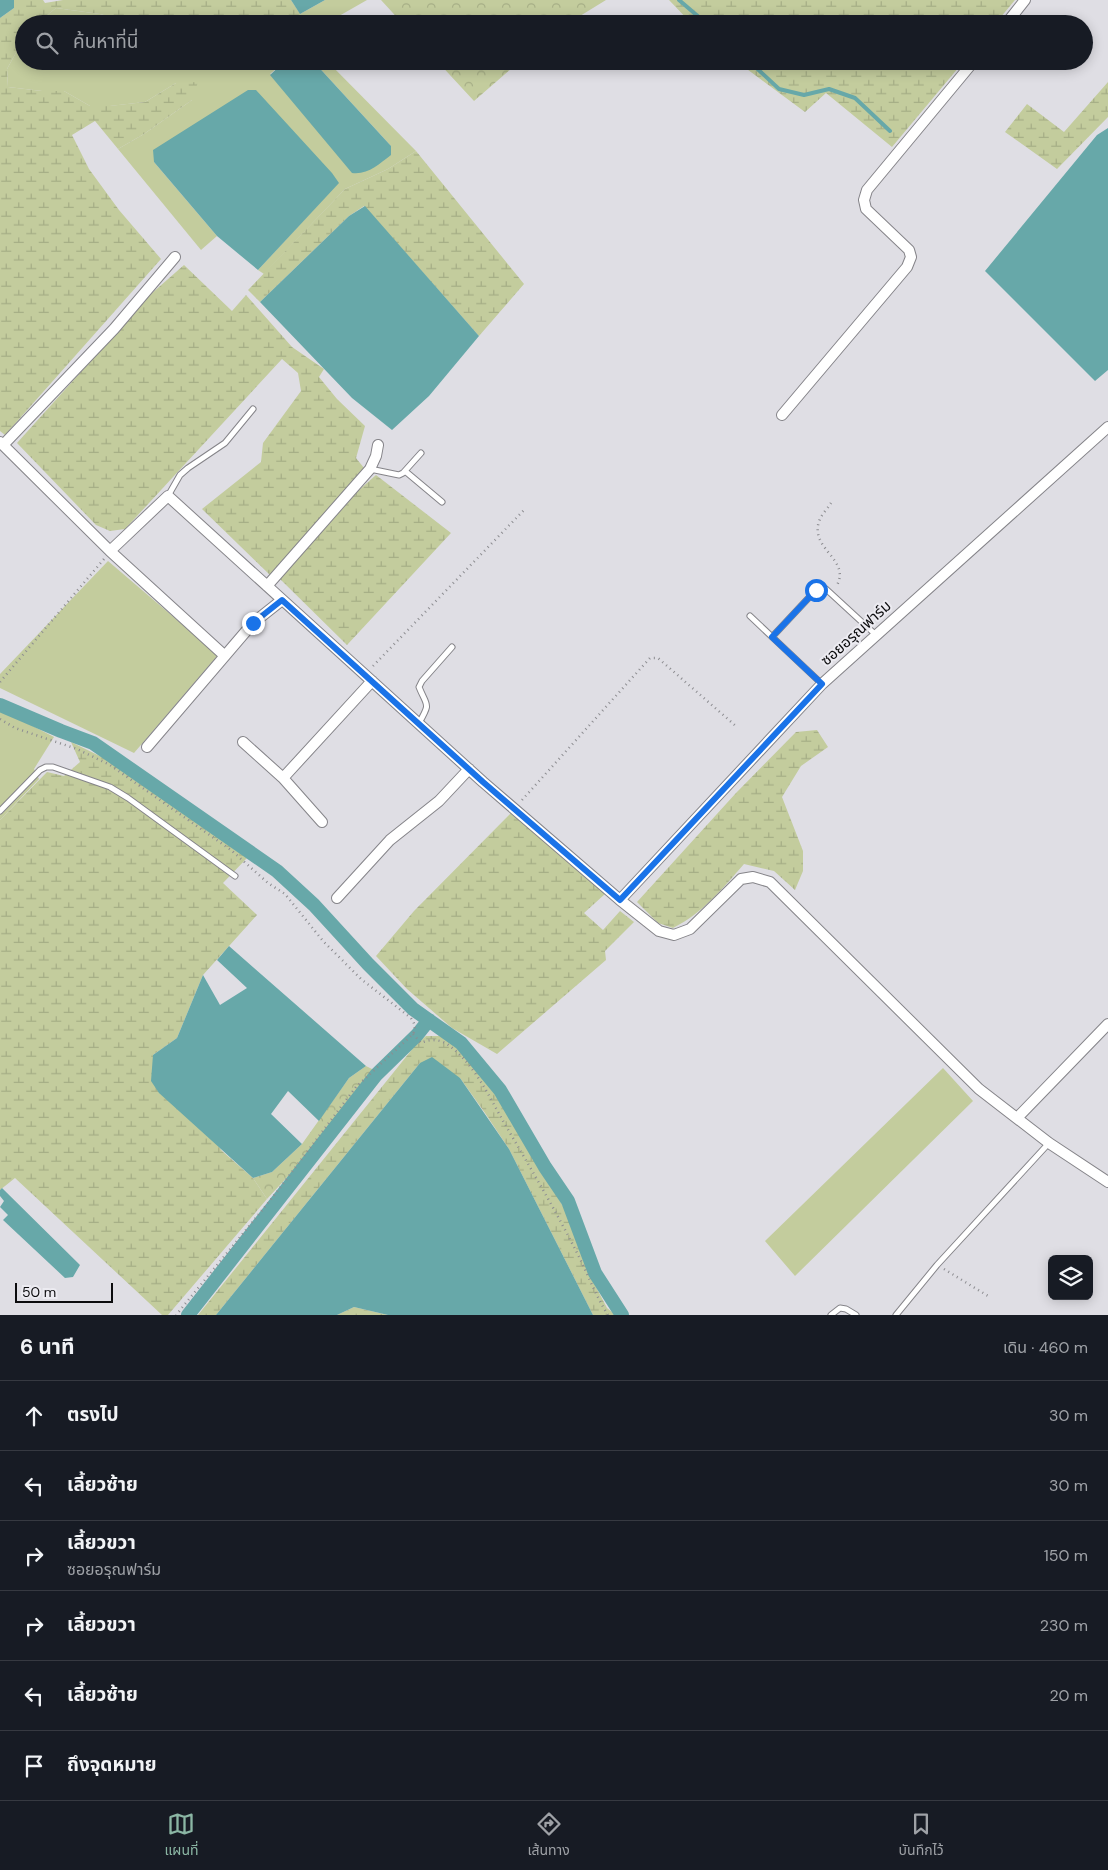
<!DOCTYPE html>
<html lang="th">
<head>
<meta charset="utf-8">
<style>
	:root { --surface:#171b24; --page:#20242c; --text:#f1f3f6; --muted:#9ea1a6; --line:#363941; --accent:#8bb6a4 }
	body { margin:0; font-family:"DM Sans","Noto Sans Thai",sans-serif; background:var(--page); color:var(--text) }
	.controls { position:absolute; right:15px; bottom:15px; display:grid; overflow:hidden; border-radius:8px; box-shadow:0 2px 12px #0003 }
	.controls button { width:45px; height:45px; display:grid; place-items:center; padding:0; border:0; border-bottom:1px solid var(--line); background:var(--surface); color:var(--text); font:25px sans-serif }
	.scale { position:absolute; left:15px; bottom:12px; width:98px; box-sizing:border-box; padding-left:5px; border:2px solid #0c0c0e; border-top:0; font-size:14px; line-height:18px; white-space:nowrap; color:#0c0c0e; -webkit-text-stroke:4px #ecebf1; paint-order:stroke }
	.stop { position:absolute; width:15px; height:15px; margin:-11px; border:4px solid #1a73e8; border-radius:50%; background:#fff }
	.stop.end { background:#1a73e8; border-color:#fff; box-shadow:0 1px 5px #0008 }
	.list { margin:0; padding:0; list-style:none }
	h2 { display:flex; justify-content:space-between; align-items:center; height:65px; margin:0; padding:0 20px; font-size:21px }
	h2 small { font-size:16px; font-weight:400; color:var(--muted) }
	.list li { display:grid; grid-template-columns:32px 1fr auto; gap:15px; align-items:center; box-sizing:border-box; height:70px; padding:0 20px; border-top:1px solid var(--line) }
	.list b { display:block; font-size:19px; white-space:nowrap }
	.list p { margin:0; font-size:16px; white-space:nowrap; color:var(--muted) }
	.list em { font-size:16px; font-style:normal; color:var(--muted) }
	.icon { flex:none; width:28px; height:28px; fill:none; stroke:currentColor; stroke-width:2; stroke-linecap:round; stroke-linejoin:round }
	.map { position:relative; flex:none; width:1108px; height:1315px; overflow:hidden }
	.search { position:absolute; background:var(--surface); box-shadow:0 2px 12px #0003; left:15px; right:15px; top:15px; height:55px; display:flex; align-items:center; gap:12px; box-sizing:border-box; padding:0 18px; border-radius:28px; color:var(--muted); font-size:19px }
	.sheet { height:485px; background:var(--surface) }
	nav { display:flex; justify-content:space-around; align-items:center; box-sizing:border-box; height:70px; border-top:1px solid var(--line); background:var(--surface); font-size:14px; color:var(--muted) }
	nav a { display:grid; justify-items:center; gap:2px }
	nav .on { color:var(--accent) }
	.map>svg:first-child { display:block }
</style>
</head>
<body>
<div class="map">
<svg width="1108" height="1315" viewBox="0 0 1108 1315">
	<defs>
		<pattern id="forest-crowns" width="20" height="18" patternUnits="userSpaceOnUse" patternTransform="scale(1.25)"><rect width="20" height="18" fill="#c3cc9d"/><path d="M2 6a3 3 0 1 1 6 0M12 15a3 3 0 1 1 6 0" fill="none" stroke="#a6ae86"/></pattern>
		<pattern id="wetland-marsh" width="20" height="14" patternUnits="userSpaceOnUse" patternTransform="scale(1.25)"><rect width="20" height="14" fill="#c3cc9d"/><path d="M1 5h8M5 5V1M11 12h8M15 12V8" fill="none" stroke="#a6ae86"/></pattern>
	</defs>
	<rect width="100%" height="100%" fill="#dfdee4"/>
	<path fill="#c3cc9d" d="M325 0H367L325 24H307L300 14Z
		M56 8 100 14 138 24H36Z
		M24 38V61H249L256 64 260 61H285L270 74 391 146 313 61H327L416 151 388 169 345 189 264 274 258 270 338 183 154 162 217 236 201 250 118 149 144 134 192 100 176 83 145 102 110 106H90L64 91H42L8 87 7 69Z
		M108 561 218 655 134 753 0 688V674Z
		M0 709 54 737 34 769 39 779 0 820Z
		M943 1068 973 1101 795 1276 765 1241Z"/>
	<path fill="url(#forest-crowns)" d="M381 0H606L567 24H403Z
		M437 61H520L474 101Z
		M366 1066 372 1069 370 1079 328 1133 267 1199 253 1178 272 1172 302 1144 349 1078Z"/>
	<path fill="url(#wetland-marsh)" d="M14 0H43L45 3 63 0H291L307 24H138L100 14 56 8 36 24H24V38L7 69 8 87 42 91H64L90 106H109L145 102 176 83 198 82 192 100 144 134 118 149 95 121 72 135 89 169 119 210 161 259 5 435 0 431V18L14 8Z
		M669 0H1015L995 24H692Z
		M736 61H964L892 147 826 93 805 112Z
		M1108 82V117L1057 169 1005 132 1027 104 1064 132Z
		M416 151 524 284 479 336 364 206 349 216 260 302 248 290 345 189 388 169Z
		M184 265 232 311 246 295 292 347 324 369 319 377 337 399 365 426 356 458 364 468 270 575 202 509 261 462 263 443 301 391 298 373 282 359 125 529 110 531 96 525 17 443 151 294Z
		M376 475 451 533 347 645 280 579 359 490Z
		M817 730 828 747 801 766 782 797 803 851V871L795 890 774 871 744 864C722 889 703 913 673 928L658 923 637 902 736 793 796 732Z
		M71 742 112 762 247 858 223 883 257 915 203 975 177 1038 153 1055 222 1151 253 1178 267 1199 168 1315H162L15 1178 0 1190V820L47 772 64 776 80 762Z
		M511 813 605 894 584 913 603 930 620 911 634 922 605 951 606 960 497 1054 452 1028 407 989 376 956 414 911Z
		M426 1036H440L456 1045 484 1076 572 1221 595 1285 607 1308 616 1315H593L509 1149 485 1113 460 1078 420 1063 216 1315H198L414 1047Z
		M354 1307 388 1315H337Z"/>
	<path fill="#67a8a9" d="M0 0H14V8L0 18Z
		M291 0H325L300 14Z
		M285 61H313L391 146V155C379 164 368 175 352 173L270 75Z
		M248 90H256L332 173 339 183 258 270 217 236 154 162 153 150Z
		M1108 128V370L1095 381 985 271 1097 135Z
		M365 206 479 336 429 396 392 430 352 398 260 302 349 216Z
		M229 946 366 1066 349 1078 319 1121 288 1091 271 1114 302 1144 272 1172 253 1178 159 1093 151 1081 153 1055 177 1038 203 975 220 1005 247 988 217 960Z
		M432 1057 460 1078 509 1149 593 1315H388L354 1307 337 1315H216L420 1063Z
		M2 1188 80 1265 73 1277 65 1278 3 1220 8 1215 0 1207 4 1201 0 1196V1190Z"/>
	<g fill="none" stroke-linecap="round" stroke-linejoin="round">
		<path stroke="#67a8a9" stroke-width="4" d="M679 0 707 24
			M749 61 779 89 804 95 829 89 855 98 890 131"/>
		<path stroke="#67a8a9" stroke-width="14" d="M0 705 61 731 93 743 277 871 314 905 368 964 413 1009 461 1043 500 1090 545 1167 568 1201 595 1273 622 1315
			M188 1315 376 1075 417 1035 429 1020"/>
		<defs>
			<path id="service" d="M370 469 399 475 403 473 421 453
				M405 471 442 502
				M168 496 180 475 188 468 225 443 253 409
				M750 616 822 684
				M772 637 816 590 821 588 826 589 876 635
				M419 723C431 702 427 707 419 687L422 681 452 647
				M0 811 40 770 46 767H53L110 787 128 798 235 876
				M831 1315 840 1308 846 1309 856 1315
				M896 1315 937 1265 1049 1143"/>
			<path id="minor" d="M1006 24 1025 0
				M782 415 907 267 911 257 909 250 866 209 864 200 867 190 974 61
				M0 442 110 551 168 496 483 782 620 900 659 931 674 935 690 929 741 879 753 877 770 882 979 1089 1049 1143 1108 1182
				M3 445 114 329 175 257
				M110 551 225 656
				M267 586 370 469 376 456 378 445
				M243 742 283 778 322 822
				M147 747 253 623 282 600
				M283 778 372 681
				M337 898 390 840 439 801 469 769
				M620 900 822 684 1108 427
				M1017 1118 1108 1024"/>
		</defs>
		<use href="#service" stroke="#858489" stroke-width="7"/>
		<use href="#minor" stroke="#858489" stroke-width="12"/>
		<path stroke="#8d8d91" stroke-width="2.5" stroke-dasharray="1 4" stroke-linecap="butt" d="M831 503C828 508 822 514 820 519 807 549 853 559 836 587
			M373 666 525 509
			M0 682 104 559
			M0 719 15 728 77 749 110 765 231 850 268 883 285 894 323 941 361 979 411 1018C415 1024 416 1027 413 1034L356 1087 273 1197 176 1315
			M522 800 650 658H658L737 727
			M413 1034 421 1043C429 1039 439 1039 447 1044 473 1062 488 1094 503 1121 527 1162 552 1204 574 1247 586 1269 594 1293 608 1315
			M944 1269 988 1296"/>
		<use href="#service" stroke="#fff" stroke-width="5"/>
		<use href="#minor" stroke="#fff" stroke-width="10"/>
	</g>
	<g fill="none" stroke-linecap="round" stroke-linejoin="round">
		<path stroke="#1a73e8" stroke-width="6" d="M253 623 282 600 483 782 620 900 822 684 772 637 816 590"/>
	</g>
	<g text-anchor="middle" stroke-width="4" stroke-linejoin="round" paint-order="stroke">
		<g font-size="15" fill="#0c0c0e" stroke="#ecebf1">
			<text transform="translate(856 633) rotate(-42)" y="5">ซอยอรุณฟาร์ม</text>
		</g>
	</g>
</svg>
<div class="controls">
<button><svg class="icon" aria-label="layers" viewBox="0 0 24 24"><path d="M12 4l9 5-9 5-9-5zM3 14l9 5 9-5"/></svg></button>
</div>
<div class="scale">50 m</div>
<div class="stop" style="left:816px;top:590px"></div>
<div class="stop end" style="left:253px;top:623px"></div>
<div class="search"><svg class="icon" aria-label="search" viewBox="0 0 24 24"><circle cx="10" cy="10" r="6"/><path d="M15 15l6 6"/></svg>ค้นหาที่นี่</div>
</div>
<section class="sheet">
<h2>6 นาที<small>เดิน · 460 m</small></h2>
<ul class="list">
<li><svg class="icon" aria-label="ahead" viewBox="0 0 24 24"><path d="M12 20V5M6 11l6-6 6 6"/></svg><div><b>ตรงไป</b></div><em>30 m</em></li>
<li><svg class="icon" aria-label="left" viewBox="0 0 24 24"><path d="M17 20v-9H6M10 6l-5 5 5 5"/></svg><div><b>เลี้ยวซ้าย</b></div><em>30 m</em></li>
<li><svg class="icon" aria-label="right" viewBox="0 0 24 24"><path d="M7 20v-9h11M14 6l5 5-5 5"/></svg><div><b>เลี้ยวขวา</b><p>ซอยอรุณฟาร์ม</p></div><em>150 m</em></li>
<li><svg class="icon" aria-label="right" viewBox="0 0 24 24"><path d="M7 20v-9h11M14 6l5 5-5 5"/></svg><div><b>เลี้ยวขวา</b></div><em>230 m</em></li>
<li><svg class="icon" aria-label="left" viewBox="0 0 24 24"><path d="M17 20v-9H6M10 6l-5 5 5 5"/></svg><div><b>เลี้ยวซ้าย</b></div><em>20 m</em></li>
<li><svg class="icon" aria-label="arrive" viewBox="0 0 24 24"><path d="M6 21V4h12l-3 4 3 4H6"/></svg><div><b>ถึงจุดหมาย</b></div></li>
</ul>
</section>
<nav>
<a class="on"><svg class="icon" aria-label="map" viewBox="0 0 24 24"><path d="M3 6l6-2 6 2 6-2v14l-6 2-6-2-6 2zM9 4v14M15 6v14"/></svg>แผนที่</a>
<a><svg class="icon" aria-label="directions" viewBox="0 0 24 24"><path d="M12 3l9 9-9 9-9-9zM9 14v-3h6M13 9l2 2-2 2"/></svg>เส้นทาง</a>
<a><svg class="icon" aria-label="saved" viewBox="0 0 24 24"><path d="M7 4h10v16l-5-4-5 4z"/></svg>บันทึกไว้</a>
</nav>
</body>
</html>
